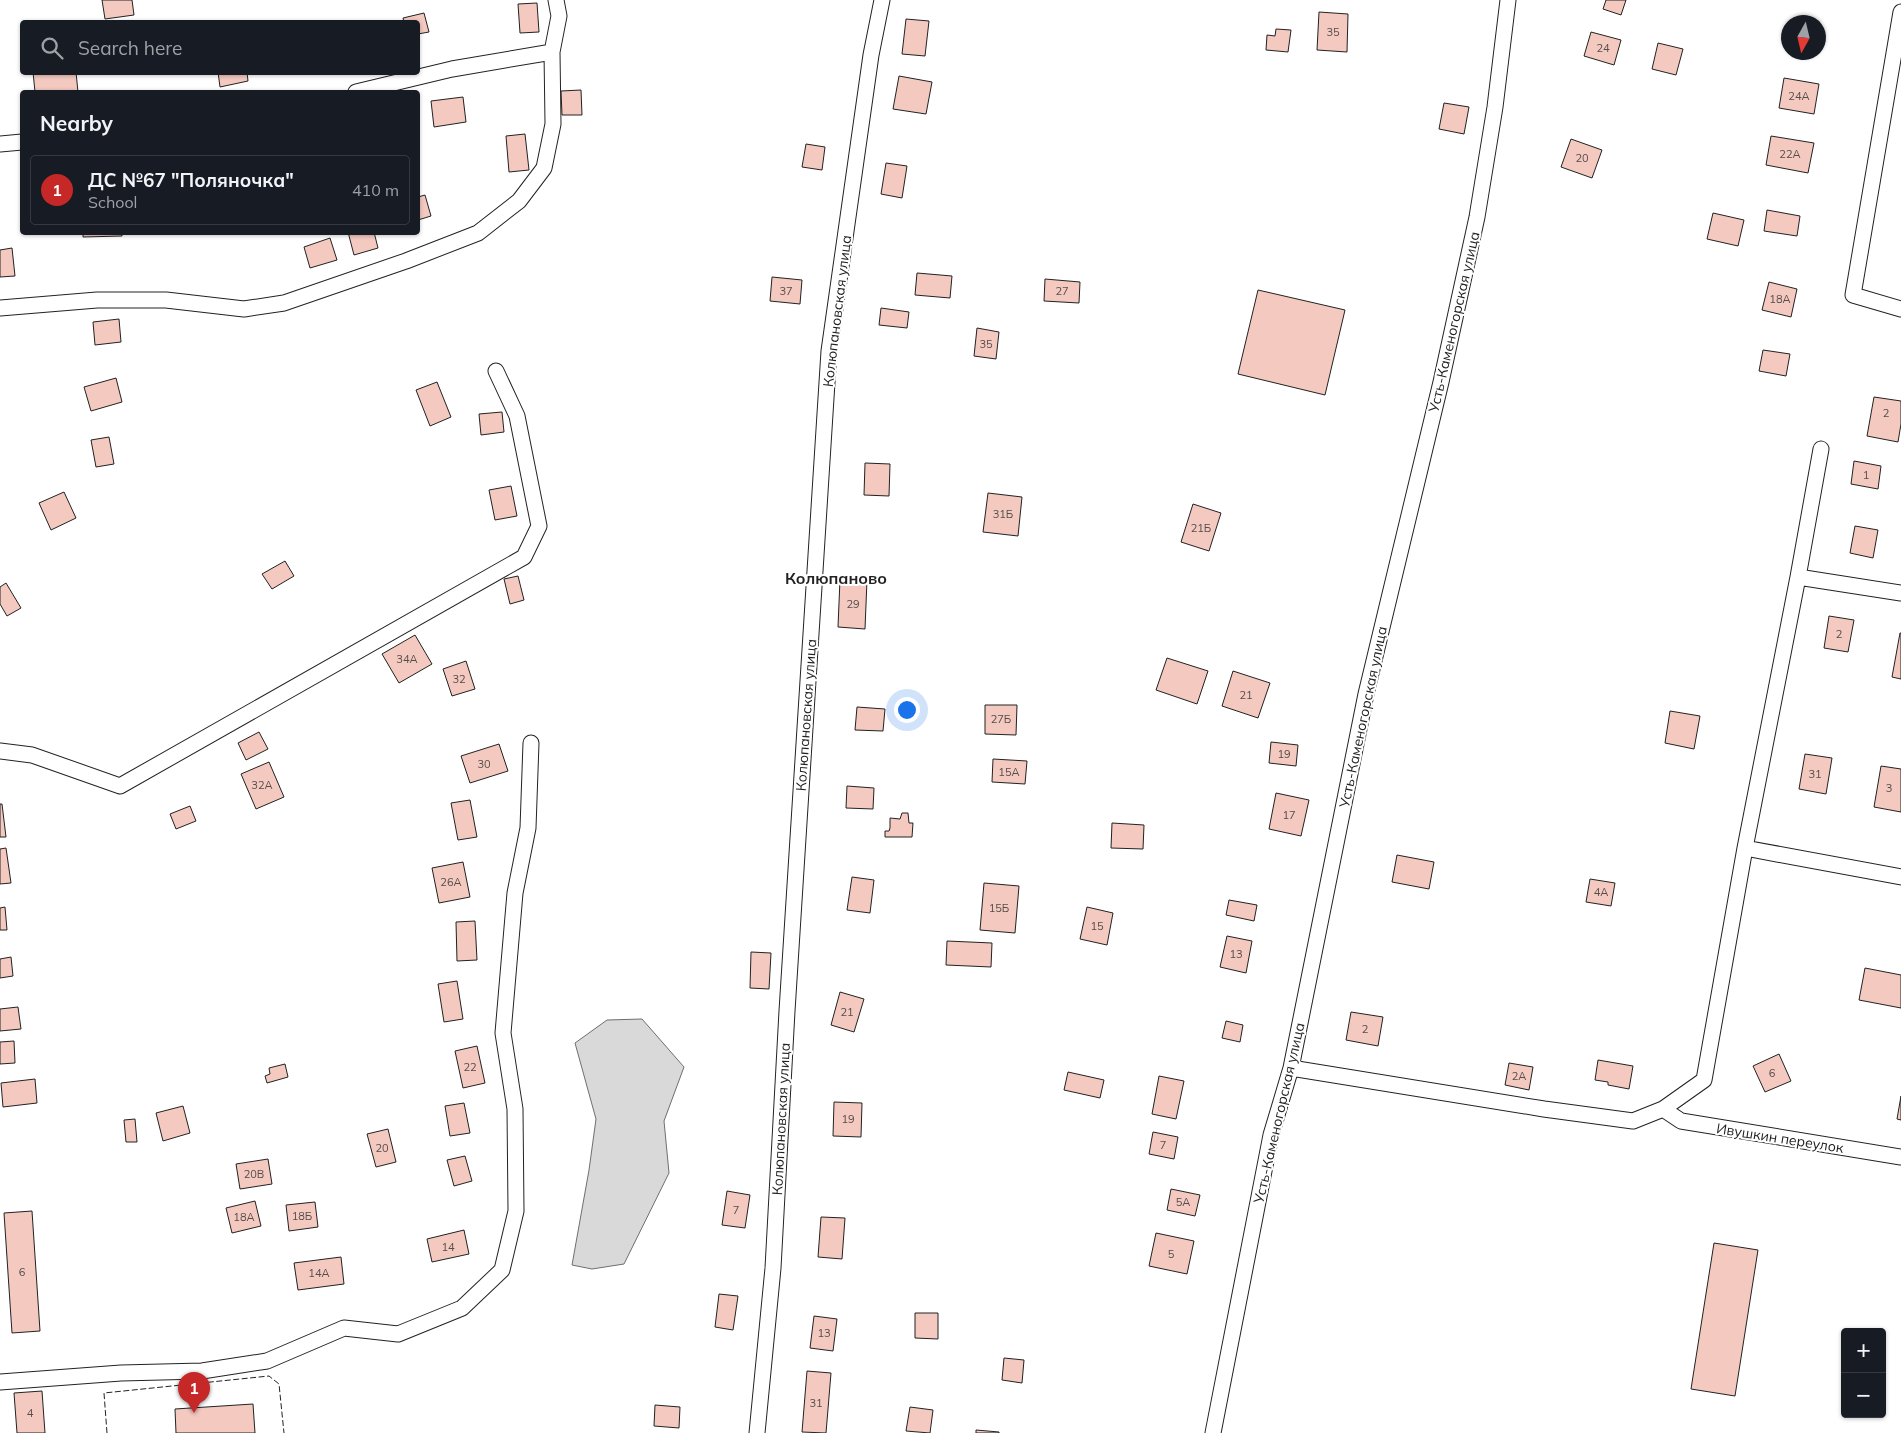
<!DOCTYPE html>
<html lang="en">
<head>
<meta charset="utf-8">
<style>
	:root { --surface:#171b24; --page:#242831; --text:#f1f3f6; --muted:#9ea1a6; --line:#363941; --accent:#c62828 }
	body { margin:0; font-family:Mulish,sans-serif; background:var(--page); color:var(--text) }
	.controls { position:absolute; right:15px; bottom:15px; display:grid; overflow:hidden; border-radius:5px; box-shadow:0 1px 4px #0004 }
	.controls button { width:45px; height:45px; display:grid; place-items:center; padding:0; border:0; border-bottom:1px solid var(--line); background:var(--surface); color:var(--text); font:25px sans-serif }
	.compass { position:absolute; left:1781px; top:15px; width:45px; height:45px; border-radius:50%; background:var(--surface); box-shadow:0 1px 4px #0004; rotate:188deg }
	.you { position:absolute; left:906px; top:709px; width:18px; height:18px; margin:-12px; border:4px solid #fff; border-radius:50%; background:#1a73e8; box-shadow:0 0 0 8px #1a73e833 }
	.badge { display:grid; place-items:center; width:32px; height:32px; border-radius:50%; background:var(--accent); color:#fff; font-size:16px; font-weight:700 }
	.pin { position:absolute; translate:-50% -41px; filter:drop-shadow(0 1px 2px #0008) }
	.pin::after { content:''; position:absolute; top:26px; width:18px; height:15px; background:inherit; clip-path:polygon(0 0,100% 0,50% 100%) }
	.list { margin:0; padding:0; list-style:none }
	h2 { display:flex; justify-content:space-between; align-items:center; height:65px; margin:0; padding:0 20px; font-size:21px }
	h2 small { font-size:16px; font-weight:400; color:var(--muted) }
	.list li { display:grid; grid-template-columns:32px 1fr auto; gap:15px; align-items:center; box-sizing:border-box; height:70px; margin:0 10px 10px; padding:0 10px; border:1px solid var(--line); border-radius:5px }
	.list b { display:block; font-size:19px; white-space:nowrap }
	.list p { margin:0; font-size:16px; white-space:nowrap; color:var(--muted) }
	.list em { font-size:16px; font-style:normal; color:var(--muted) }
	.icon { flex:none; width:28px; height:28px; fill:none; stroke:currentColor; stroke-width:2; stroke-linecap:round; stroke-linejoin:round }
	.map { position:relative; flex:none; width:1901px; height:1433px; overflow:hidden }
	.search { position:absolute; background:var(--surface); box-shadow:0 1px 4px #0004; left:20px; top:20px; width:400px; height:55px; display:flex; align-items:center; gap:12px; box-sizing:border-box; padding:0 18px; border-radius:5px; color:var(--muted); font-size:19px }
	.panel { position:absolute; background:var(--surface); box-shadow:0 1px 4px #0004; left:20px; top:90px; width:400px; height:145px; border-radius:5px }
	.map>svg:first-child { display:block }
</style>
</head>
<body>
<div class="map">
<svg width="1901" height="1433" viewBox="0 0 1901 1433">
	<rect width="100%" height="100%" fill="#fff"/>
	<path fill="#d9d9d9" stroke="#6f6f6f" d="M642 1019 684 1067 664 1121 669 1173 624 1264 592 1269 572 1265 589 1170 596 1119 575 1043 607 1020Z"/>
	<path fill="#f3c9c0" stroke="#222" d="M102 0H132L134 15 105 19Z
		M1606 0H1626L1621 15 1603 9Z
		M537 3 539 32 520 33 518 4Z
		M1319 12 1348 14 1347 52 1317 50Z
		M424 13 429 32 418 34V22H404L403 18Z
		M906 19 929 21 925 56 902 54Z
		M1276 29 1291 30 1288 52 1266 50 1267 35 1275 36Z
		M1591 32 1621 40 1614 65 1584 56Z
		M1658 43 1683 49 1676 75 1652 69Z
		M33 72H76L78 92H35Z
		M218 72H247L248 81 220 87Z
		M899 76 932 82 926 114 893 109Z
		M1784 78 1819 84 1814 114 1779 108Z
		M581 90 582 115H562L561 91Z
		M463 97 466 122 434 127 431 101Z
		M1444 103 1469 107 1464 134 1439 129Z
		M525 134 529 170 509 172 506 136Z
		M1771 136 1814 143 1808 173 1766 165Z
		M1571 139 1602 150 1592 178 1561 167Z
		M806 144 825 147 822 170 802 167Z
		M886 163 907 166 902 198 881 194Z
		M425 195 431 216 418 220V197Z
		M1767 210 1800 216 1797 236 1764 231Z
		M1713 213 1744 220 1738 246 1707 239Z
		M83 232H122V236L83 237Z
		M348 232H374L378 248 354 255Z
		M330 238 337 260 310 268 304 247Z
		M12 248 15 276 0 277V250Z
		M917 273 952 276 950 298 915 295Z
		M772 277 802 280 800 304 770 301Z
		M1045 279 1080 282 1079 303 1044 301Z
		M1769 282 1797 289 1791 317 1762 310Z
		M1258 290 1345 310 1325 395 1238 374Z
		M881 308 909 312 907 328 879 325Z
		M119 319 121 342 95 345 93 322Z
		M977 328 999 332 996 359 974 356Z
		M1763 350 1790 354 1786 376 1759 371Z
		M116 378 122 402 91 411 84 387Z
		M437 382 451 417 430 426 416 390Z
		M1874 397 1901 401V424L1898 442 1867 436Z
		M502 412 504 432 481 435 479 414Z
		M109 437 114 464 96 467 91 440Z
		M1854 461 1881 466 1878 489 1851 484Z
		M865 463 890 464 889 496 864 495Z
		M511 486 517 516 495 520 489 490Z
		M64 492 76 518 51 530 39 503Z
		M988 493 1022 497 1018 536 983 532Z
		M1193 504 1221 513 1209 551 1181 542Z
		M1855 526 1878 530 1873 558 1850 553Z
		M285 561 294 576 272 589 262 574Z
		M518 576 524 600 510 604 504 579Z
		M840 579 867 580 865 629 838 627Z
		M6 583 21 608 7 616 0 604V587Z
		M1829 616 1854 620 1848 652 1824 648Z
		M1900 633H1901V679L1892 677Z
		M415 635 432 664 399 683 382 654Z
		M1167 658 1208 671 1197 704 1156 690Z
		M466 661 475 689 452 696 443 669Z
		M1233 671 1270 683 1258 718 1222 706Z
		M985 705H1017L1016 735 985 734Z
		M857 707 885 709 883 731 855 730Z
		M1670 711 1700 716 1694 749 1665 743Z
		M259 732 268 749 246 760 238 743Z
		M1271 742 1298 745 1296 766 1269 763Z
		M499 744 508 771 470 783 461 756Z
		M1805 754 1832 758 1826 794 1799 789Z
		M993 759 1027 761 1025 784 992 782Z
		M269 762 284 797 256 809 241 774Z
		M1881 766 1901 769V812L1874 807Z
		M847 786 874 788 873 809 846 808Z
		M1276 793 1309 800 1301 836 1269 829Z
		M470 800 477 837 458 840 451 803Z
		M0 804H2L6 837H0Z
		M190 806 196 821 176 829 170 814Z
		M902 813H908L909 823H913L912 837H885V831H889L890 828V818L900 819Z
		M1112 823 1144 825 1143 849 1111 848Z
		M6 848 11 883 0 884V849Z
		M1397 855 1434 862 1429 889 1392 882Z
		M463 862 470 897 439 903 432 868Z
		M852 877 874 880 870 913 847 910Z
		M1590 879 1615 883 1611 906 1586 902Z
		M984 883 1019 886 1015 933 980 930Z
		M1229 900 1257 905 1254 921 1226 915Z
		M5 907 7 930H0V908Z
		M1087 907 1113 913 1107 945 1080 939Z
		M475 921 477 960 457 961 456 922Z
		M1227 936 1252 941 1246 973 1220 967Z
		M947 941 992 943 991 967 946 965Z
		M751 952 771 953 769 989 750 988Z
		M11 957 13 976 0 978V959Z
		M1865 968 1901 975V1008L1859 1000Z
		M457 981 463 1019 444 1022 438 984Z
		M840 992 864 999 854 1032 831 1025Z
		M18 1007 21 1029 0 1031V1009Z
		M1351 1012 1383 1017 1378 1046 1346 1040Z
		M1226 1021 1243 1025 1240 1042 1222 1038Z
		M14 1041 15 1063 0 1064V1042Z
		M477 1046 485 1083 463 1088 455 1051Z
		M1779 1054 1791 1081 1765 1092 1753 1066Z
		M1598 1060 1633 1066 1629 1089 1608 1085V1082L1595 1080Z
		M1509 1063 1533 1067 1529 1090 1505 1085Z
		M285 1064 288 1077 267 1083 265 1076 270 1074 269 1068Z
		M1068 1072 1104 1080 1100 1098 1064 1090Z
		M1159 1076 1184 1081 1176 1119 1152 1114Z
		M35 1079 37 1103 3 1107 1 1083Z
		M1901 1096V1120L1897 1119Z
		M834 1102 862 1103 861 1137 833 1136Z
		M464 1103 470 1133 450 1136 445 1106Z
		M183 1106 190 1133 163 1141 156 1113Z
		M135 1119 137 1142H126L124 1120Z
		M388 1129 396 1162 376 1167 367 1134Z
		M1153 1132 1178 1137 1174 1159 1149 1154Z
		M465 1156 472 1181 454 1186 447 1160Z
		M268 1159 272 1184 240 1189 236 1164Z
		M1171 1189 1200 1195 1195 1216 1167 1210Z
		M727 1191 750 1195 745 1228 722 1225Z
		M255 1201 261 1226 232 1233 226 1208Z
		M315 1202 318 1227 289 1231 286 1205Z
		M32 1211 40 1331 12 1333 4 1213Z
		M821 1217 845 1218 842 1259 818 1257Z
		M464 1230 469 1254 432 1262 427 1239Z
		M1156 1233 1194 1241 1187 1274 1149 1266Z
		M1714 1243 1758 1250 1735 1396 1691 1389Z
		M341 1257 344 1284 298 1290 294 1263Z
		M719 1294 738 1296 733 1330 715 1327Z
		M915 1313H938V1339L915 1338Z
		M814 1316 837 1319 833 1351 810 1348Z
		M1004 1358 1024 1360 1022 1383 1002 1380Z
		M807 1371 831 1373 826 1433 802 1432Z
		M42 1391 45 1433H17L14 1393Z
		M253 1404 255 1433H176L175 1409Z
		M655 1405 680 1407 679 1428 654 1426Z
		M910 1407 933 1410 930 1433 906 1431Z
		M976 1430 999 1432V1433H976Z"/>
	<g fill="none" stroke-linecap="round" stroke-linejoin="round">
		<defs>
			<path id="street" d="M1901 12 1853 295 1901 309
				M356 92 452 69 552 52
				M0 144 22 142
				M0 308 97 300H166L244 309 284 303 406 261 478 233 519 201 544 168 553 124 552 52 559 16 556 0
				M1798 577 1901 593
				M0 751 32 755 120 786 524 557 539 526 517 416 496 371
				M1745 848 1901 877
				M1291 1068 1544 1109 1633 1121 1663 1109 1704 1080 1745 848 1798 577 1821 449
				M1663 1109 1681 1121 1901 1157
				M0 1382 121 1373 202 1371 267 1361 344 1328 398 1334 462 1308 502 1270 516 1211 515 1109 503 1033 515 893 528 828 531 743
				M757 1433 773 1268 787 1011 829 351 871 55 882 0
				M1213 1433 1271 1135 1291 1068 1366 694 1441 382 1477 217 1495 107 1508 0"/>
		</defs>
		<use href="#street" stroke="#222" stroke-width="17"/>
		<use href="#street" stroke="#fff" stroke-width="15"/>
		<path stroke="#222" stroke-width="1" stroke-dasharray="6 2.5" stroke-linecap="butt" d="M107 1433 104 1393 269 1376 279 1384 284 1433"/>
	</g>
	<g text-anchor="middle" stroke-width="4" stroke-linejoin="round" paint-order="stroke">
		<g font-size="11" fill="#564c4a">
			<text x="1333" y="36">35</text>
			<text x="1603" y="52">24</text>
			<text x="1799" y="100">24А</text>
			<text x="1790" y="158">22А</text>
			<text x="1582" y="162">20</text>
			<text x="786" y="295">37</text>
			<text x="1062" y="295">27</text>
			<text x="1780" y="303">18А</text>
			<text x="986" y="348">35</text>
			<text x="1886" y="417">2</text>
			<text x="1866" y="479">1</text>
			<text x="1003" y="518">31Б</text>
			<text x="1201" y="532">21Б</text>
			<text x="853" y="608">29</text>
			<text x="1839" y="638">2</text>
			<text x="407" y="663">34А</text>
			<text x="459" y="683">32</text>
			<text x="1246" y="699">21</text>
			<text x="1001" y="723">27Б</text>
			<text x="1284" y="758">19</text>
			<text x="484" y="768">30</text>
			<text x="1009" y="776">15А</text>
			<text x="1815" y="778">31</text>
			<text x="262" y="789">32А</text>
			<text x="1889" y="792">3</text>
			<text x="1289" y="819">17</text>
			<text x="451" y="886">26А</text>
			<text x="1601" y="896">4А</text>
			<text x="999" y="912">15Б</text>
			<text x="1097" y="930">15</text>
			<text x="1236" y="958">13</text>
			<text x="847" y="1016">21</text>
			<text x="1365" y="1033">2</text>
			<text x="470" y="1071">22</text>
			<text x="1772" y="1077">6</text>
			<text x="1519" y="1080">2А</text>
			<text x="848" y="1123">19</text>
			<text x="1163" y="1149">7</text>
			<text x="382" y="1152">20</text>
			<text x="254" y="1178">20В</text>
			<text x="1183" y="1206">5А</text>
			<text x="736" y="1214">7</text>
			<text x="302" y="1220">18Б</text>
			<text x="244" y="1221">18А</text>
			<text x="448" y="1251">14</text>
			<text x="1171" y="1258">5</text>
			<text x="22" y="1276">6</text>
			<text x="319" y="1277">14А</text>
			<text x="824" y="1337">13</text>
			<text x="816" y="1407">31</text>
			<text x="30" y="1417">4</text>
		</g>
		<g font-size="14" fill="#222" stroke="#fff">
			<text transform="translate(837 311) rotate(-83)" y="5">Колюпановская улица</text>
			<text transform="translate(1454 322) rotate(-77)" y="5">Усть-Каменогорская улица</text>
			<text transform="translate(806 715) rotate(-86)" y="5">Колюпановская улица</text>
			<text transform="translate(1363 717) rotate(-78)" y="5">Усть-Каменогорская улица</text>
			<text transform="translate(1279 1113) rotate(-77)" y="5">Усть-Каменогорская улица</text>
			<text transform="translate(781 1119) rotate(-87)" y="5">Колюпановская улица</text>
			<text transform="translate(1780 1138) rotate(9)" y="5">Ивушкин переулок</text>
		</g>
		<g font-size="16" font-weight="bold" fill="#222" stroke="#fff">
			<text x="836" y="584">Колюпаново</text>
		</g>
	</g>
</svg>
<div class="controls">
<button>+</button>
<button>−</button>
</div>
<svg class="compass" viewBox="-18 -18 36 36"><path d="M0-13l5 13h-10z" fill="#e53935"/><path d="M0 13l5-13h-10z" fill="#9ea1a6"/></svg>
<div class="you"></div>
<div class="pin badge" style="left:194px;top:1413px">1</div>
<div class="search"><svg class="icon" aria-label="search" viewBox="0 0 24 24"><circle cx="10" cy="10" r="6"/><path d="M15 15l6 6"/></svg>Search here</div>
<section class="panel">
<h2>Nearby<small></small></h2>
<ul class="list">
<li><span class="badge">1</span><div><b>ДС №67 &quot;Поляночка&quot;</b><p>School</p></div><em>410 m</em></li>
</ul>
</section>
</div>
</body>
</html>
